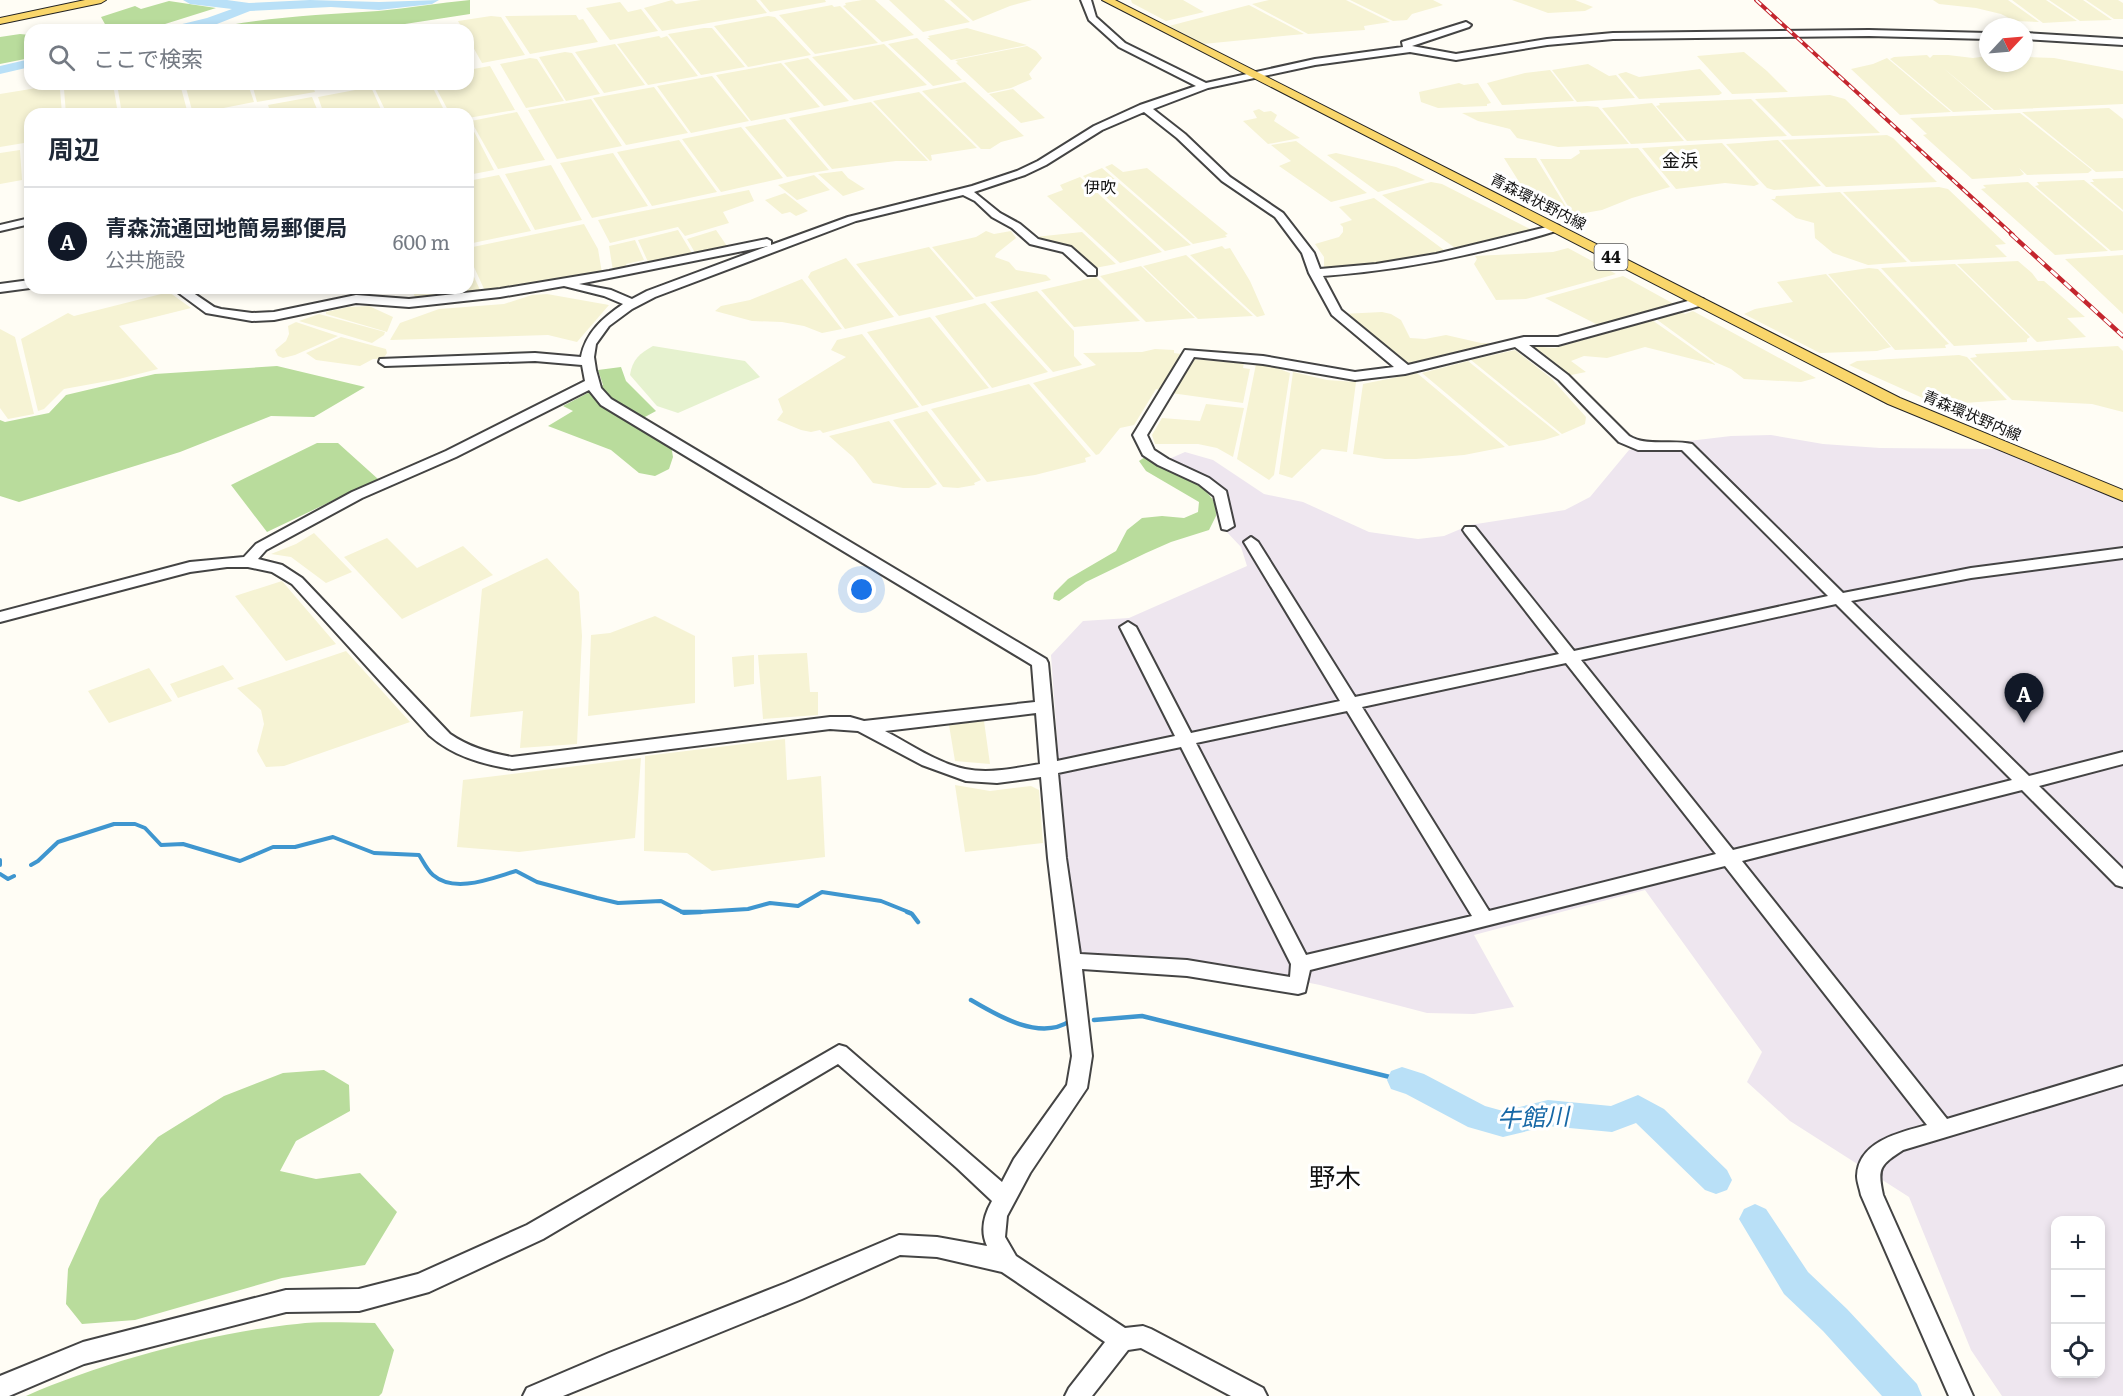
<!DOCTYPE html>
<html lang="ja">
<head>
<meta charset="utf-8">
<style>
	:root { --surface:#fff; --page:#f6f6f7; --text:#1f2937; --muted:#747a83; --line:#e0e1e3; --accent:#111827 }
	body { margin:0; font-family:Literata,"Noto Sans JP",serif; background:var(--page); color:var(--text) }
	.controls { position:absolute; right:18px; bottom:18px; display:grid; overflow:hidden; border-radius:12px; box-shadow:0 3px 9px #0003 }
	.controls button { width:54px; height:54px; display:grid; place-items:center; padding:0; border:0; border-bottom:2px solid var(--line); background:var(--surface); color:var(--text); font:30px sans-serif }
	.compass { position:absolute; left:1979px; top:18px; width:54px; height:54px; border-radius:50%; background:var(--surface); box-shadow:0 3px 9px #0003; rotate:64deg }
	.you { position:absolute; left:862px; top:590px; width:21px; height:21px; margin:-15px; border:4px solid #fff; border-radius:50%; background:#1a73e8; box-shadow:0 0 0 9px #1a73e833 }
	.badge { display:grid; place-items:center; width:39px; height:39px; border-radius:50%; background:var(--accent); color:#fff; font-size:20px; font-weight:700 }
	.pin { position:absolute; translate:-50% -50px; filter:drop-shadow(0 2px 3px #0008) }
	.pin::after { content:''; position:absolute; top:32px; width:21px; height:18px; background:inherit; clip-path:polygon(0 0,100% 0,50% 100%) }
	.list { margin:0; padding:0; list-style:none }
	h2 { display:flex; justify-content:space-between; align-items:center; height:78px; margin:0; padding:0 24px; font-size:26px }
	h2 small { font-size:20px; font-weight:400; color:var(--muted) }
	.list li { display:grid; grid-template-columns:39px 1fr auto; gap:18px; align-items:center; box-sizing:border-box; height:108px; padding:0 24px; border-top:2px solid var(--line) }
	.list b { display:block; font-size:22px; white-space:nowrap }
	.list p { margin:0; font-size:20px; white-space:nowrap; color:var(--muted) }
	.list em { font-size:20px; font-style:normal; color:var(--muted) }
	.icon { flex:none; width:33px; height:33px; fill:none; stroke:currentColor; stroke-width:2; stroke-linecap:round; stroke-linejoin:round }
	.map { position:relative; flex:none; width:2123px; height:1396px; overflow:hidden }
	.search { position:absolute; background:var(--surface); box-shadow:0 3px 9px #0003; left:24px; top:24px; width:450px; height:66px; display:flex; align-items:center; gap:15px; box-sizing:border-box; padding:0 21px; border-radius:18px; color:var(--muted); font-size:22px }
	.panel { position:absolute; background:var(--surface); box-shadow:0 3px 9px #0003; left:24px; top:108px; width:450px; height:186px; border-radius:18px }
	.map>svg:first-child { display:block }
</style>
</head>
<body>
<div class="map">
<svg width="2123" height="1396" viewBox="0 0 2123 1396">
	<rect width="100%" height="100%" fill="#fffdf5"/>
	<path fill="#eee6ef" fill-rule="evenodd" d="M1771 435 1823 444 1880 448 1995 449 2123 501V1396H2002L1971 1350 1909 1197 1790 1121 1747 1082 1762 1052 1645 890 1474 935 1514 1007 1474 1014 1427 1013 1320 985 1230 967 1139 956 1078 955 1069 907 1051 655 1083 621 1129 618 1247 566 1241 547 1223 528 1220 496 1169 459 1185 452 1213 460 1264 494 1303 502 1369 532 1418 539 1444 536 1470 525 1565 510 1590 497 1629 450 1638 447 1731 436ZM2056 1220H2100V1374H2056Z"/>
	<path fill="#f6f3d4" d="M672 0 676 4 701 0H756L767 13 662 31 644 8Z
		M760 0H825L826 2 770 12Z
		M862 0H875L914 35 882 42 843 6 846 5 845 3Z
		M889 0H944L970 22 923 32Z
		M950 0H1032L1010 6 973 21Z
		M1131 0H1183L1204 12 1166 21 1132 3Z
		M1269 0H1346L1390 22 1364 26 1365 30 1308 34 1252 4Z
		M1350 0H1433L1443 5 1412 14 1407 20 1393 21Z
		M1512 0H1575L1593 7 1585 11 1548 13Z
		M1933 0H2008L2039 22 2015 21 2001 14 1976 8 1939 4Z
		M2012 0H2046L2077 21 2043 23Z
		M2049 0H2083L2112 20 2080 21Z
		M2086 0H2118L2123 3V19H2114Z
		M620 2 628 12 641 9 658 31 610 40 586 8Z
		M832 5 834 7 840 6 878 43 815 54 779 15Z
		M1249 5 1304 34 1203 44 1169 26Z
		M576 15 579 20 583 19 598 42 530 54 505 16Z
		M491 16 501 17 525 55 482 63 468 38V30H463L458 21Z
		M768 16 775 17 811 55 748 67 714 26Z
		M704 28H712L745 67 701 75 668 34Z
		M967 28 1027 45 951 60 927 38H930L928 36Z
		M659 36 661 38 667 36 698 76 648 85 617 44Z
		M917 38 962 80 933 86 888 44Z
		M615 44 645 85 604 93 575 52Z
		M884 44 927 85 854 100 812 57Z
		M1027 46 1036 51 1042 58 1029 74 1032 79 1011 88 988 93 956 63 958 62 955 60Z
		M565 52 572 53 600 94 566 101 539 57Z
		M1744 52 1767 71 1788 92 1732 94 1697 56Z
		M1927 55 1930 58 1933 55H1948L1973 58 1988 56V63H2024V58L2027 57 2054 58 2123 71V104L1994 110 1942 67 1992 110 1953 112 1890 59 1894 57Z
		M530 58 537 59 564 101 526 108 500 64Z
		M808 58 849 101 824 106 784 63Z
		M1887 58 1951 112 1900 115 1851 69 1873 64Z
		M781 63 820 107 751 121 716 75Z
		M1588 64 1609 76 1616 75 1635 98 1577 102 1552 70Z
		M490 66 515 110 468 118V114H450L434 84H468V70Z
		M1700 69 1722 93 1719 95 1639 99 1618 74 1626 72 1639 77Z
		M1550 70 1574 101 1502 105 1487 83 1525 73Z
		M712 76 749 121 691 133 657 86Z
		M965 82 1024 136 1001 142 990 149H981L922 91Z
		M1459 83 1464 85 1478 83 1491 103 1487 104V106L1438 108 1421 102 1419 92Z
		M78 84H113L118 114H66L64 89Z
		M117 84H180L188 114H122Z
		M185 84H248L254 102 193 114Z
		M252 84H312L315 92 257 102Z
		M389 84H431L446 114H387L374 87Z
		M55 85 56 90 60 89 62 114H30V142L0 147V94Z
		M371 87 383 114H324L318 97Z
		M654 87 688 133 626 145 593 98Z
		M1013 89 1045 118 1021 123 989 94Z
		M919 92 977 148 931 155 932 160 930 161 873 101Z
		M1830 95 1845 99 1880 133 1792 136 1755 99Z
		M312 97 319 114H271L268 105Z
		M591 99 622 146 557 159 528 110Z
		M1751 99 1787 136 1687 141 1656 106 1660 105 1659 103Z
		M871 102 928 161H896L832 169 789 118Z
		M1652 103 1684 141 1631 144 1602 108Z
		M1587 106 1598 107 1629 144 1558 147 1517 138 1510 129 1478 121 1462 113Z
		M2109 108 2123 119V171L2096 172 2022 112Z
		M1259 109 1264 112 1271 111 1277 115 1274 121 1300 138 1268 144 1243 121 1257 118 1253 111Z
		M517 112 545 160 498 169 471 121Z
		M2020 113 2092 170 2088 173 2027 175 2019 168 2024 174 2020 176 1972 179 1923 135 1927 134 1910 118Z
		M785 119 829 170 787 177 745 127Z
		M468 122H469L494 170 468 175Z
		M741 127 783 178 721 192 682 139Z
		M1887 135 1893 138 1937 182 1826 187 1781 140Z
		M679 140 717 192 652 206 617 152Z
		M1778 140 1821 186 1774 190 1767 188 1726 144Z
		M1296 141 1367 193 1331 202 1279 166 1291 161 1271 145Z
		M1722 143 1759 184 1754 186 1725 183 1676 189 1642 148Z
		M1638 148 1670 187 1632 198 1602 210 1579 214 1572 213 1540 159H1571L1580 153 1579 150Z
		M20 150 22 180 0 184V153Z
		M613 153 648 206 592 218 560 163Z
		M1336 153 1396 167 1425 180 1378 192 1327 155Z
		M1504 158H1536L1568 210 1561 211 1562 214 1550 218 1537 210Z
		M1112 164 1123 172 1147 168 1228 234 1225 235 1227 237 1193 244 1105 167Z
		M551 165 582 220 535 230 505 174Z
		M1102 168 1191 245 1165 251 1083 176Z
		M842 171 848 178 865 189 843 196 818 174Z
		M499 175 531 231 468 244V181Z
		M814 175 830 190 797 200 778 185Z
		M1080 177 1162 252 1120 263 1047 196 1063 190 1060 185Z
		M2123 178V210L2090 182H2094L2092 179Z
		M2084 180 2123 212V250L2111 251 2035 186 2039 185 2037 182Z
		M1431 182 1442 184 1532 230 1464 249 1462 247 1455 248 1382 195Z
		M2028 182 2108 251 2055 255 1981 189 1986 188 1983 185Z
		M1939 187 1948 189 2006 244 1995 245 2007 257 1911 262 1843 192Z
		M749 190 754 201 723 212 729 223 685 236 678 227 610 243 598 220Z
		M1840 192 1907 262 1868 265 1833 253 1815 238 1814 223 1796 218 1771 199H1775L1776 196Z
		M785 193 808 211 796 216 790 212 782 214 765 200Z
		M1374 198 1444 250 1437 254 1365 267 1324 269V257L1315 244 1339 237 1343 232V227L1340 224 1352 220 1339 207Z
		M584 224 598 249 602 273 485 291 468 254V248Z
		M678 230 693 255 649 264 638 240Z
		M716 230 729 249 697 256 687 239Z
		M986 231 994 234 1011 231 1016 238 996 254 995 257 1009 262 1016 270 1046 275 1051 280 976 297 932 247 976 237Z
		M1082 232 1116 264 1095 268 1072 246 1040 243 1035 237Z
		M635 240 644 260 626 264 627 269 613 271 609 246Z
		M1222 246 1225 249 1230 248 1250 281 1265 315 1257 317 1190 255Z
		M929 247 974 299 899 316 856 264Z
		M1568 248 1616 274 1526 299 1496 300 1474 264 1477 259 1475 256 1553 252Z
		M1186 255 1253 316 1198 319 1143 266Z
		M2123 255V314L2065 259Z
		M846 258 894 317 845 329 808 277 811 272Z
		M2018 261 2032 273 2038 281H2044L2085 317 2067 318 2086 337 2037 342 1957 264Z
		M468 264 481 292 416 299 411 288H468Z
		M1955 264 2030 337 2027 339V342L1954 346 1881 268Z
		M1141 266 1195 318 1146 322 1100 276Z
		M1869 268 1878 269 1949 344 1945 345 1946 348 1895 350 1828 274Z
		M1826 274 1891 347 1877 351 1820 353 1744 314 1755 309 1793 302 1777 282Z
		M1623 276 1674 304 1598 325 1545 298Z
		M1096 277 1140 321 1074 327 1041 290Z
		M802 279 842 329 822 333 804 326 782 322 752 321 715 311 721 306 750 300Z
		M1037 291 1074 331V356L1082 365 1053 372 990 302Z
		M169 292 191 308 119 326 158 369 119 379 64 389 44 409 38 411 21 339 68 313 74 316Z
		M547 294 609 305 577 342 548 335 390 340 400 323 439 309 504 304 532 295Z
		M985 303 1048 372 992 388 935 316Z
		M369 306 393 317 387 332 326 314V312L348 307Z
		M1693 311 1816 378 1801 382 1744 379 1731 369 1715 362 1656 319 1680 312 1685 314Z
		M1382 312 1391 314 1401 320 1410 338 1425 339 1446 335 1481 343H1490V347L1415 365 1412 363 1404 365 1342 314Z
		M319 314 385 332 384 335 372 343 299 321Z
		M930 317 989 388 922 406 867 332Z
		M1652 320 1716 365 1645 347 1607 358 1584 356 1571 361 1586 372 1566 376 1529 346 1555 348Z
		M296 322 338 336 295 355 283 358 278 356 275 350 286 341 289 334 288 326Z
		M0 329 15 337 34 414 8 419 0 408Z
		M862 334 919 407 823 433 820 430 811 432 801 430 777 420 783 412 778 399 846 357 831 350 837 340Z
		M341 337 386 349 387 353 383 359H373L360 366 316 360 306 353Z
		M2118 346 2123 351V412L2092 404 2012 400 1970 358 1977 357 1975 354Z
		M1155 349 1174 350V353L1181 354 1160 390 1156 389 1134 425 1120 428 1099 454 1096 455 1033 383 1096 365 1083 353 1142 352Z
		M1515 350 1551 378 1586 417 1585 424 1562 434 1471 360Z
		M1959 355 1967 357 2007 400 1964 403 1945 408 1849 365 1857 361Z
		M1192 359 1244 363 1243 368 1250 369 1243 403 1171 393Z
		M1468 361 1560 435 1544 440 1509 446 1422 373Z
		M1256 364 1269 365 1290 373 1274 475 1269 480 1237 459Z
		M1293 372 1327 380 1356 382 1347 452 1322 449 1292 478 1279 474Z
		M1417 373 1505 447 1464 455 1416 459H1385L1353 454 1363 384Z
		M1029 384 1091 456 1085 458 1086 462 1035 475 987 482 931 409Z
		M1206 404 1244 408 1233 457 1217 448 1198 444H1155L1152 435 1162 418 1200 421Z
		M927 411 981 480 974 483 975 485 958 488 943 487 893 420Z
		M889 421 937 484 929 488H903L873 483 853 457 829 436Z
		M314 533 352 572 326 583 291 557 271 554 296 544Z
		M387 538 417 568 463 546 493 575 402 619 344 557Z
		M547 558 579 592 582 636 577 744 520 748 523 711 470 717 482 589Z
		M282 581 336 644 286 661 235 596Z
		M655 616 695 636V703L588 716 591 635 610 633Z
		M346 651 410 722 284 766 266 767 257 751 264 724 261 710 237 688Z
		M807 653 810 692H818V715L763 719 758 655Z
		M754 655V684L734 687 732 657Z
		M223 665 234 679 178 698 170 684Z
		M149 668 172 701 109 723 88 691Z
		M984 721 990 764 955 761 949 725Z
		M785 739 787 780 821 776 825 857 712 871 687 853 644 851 645 756Z
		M641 758 635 838 519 852 457 847 463 780Z
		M955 785 990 791 1031 786 1039 790 1043 843 965 852Z"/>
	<path fill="#b9dc9c" d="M470 0V14L366 30H204C262 17 319 15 378 11 409 8 439 3 470 0Z
		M169 1 216 8 146 30H93L106 26 101 17 135 6 141 9Z
		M20 34 30 35V58L0 64V37Z
		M277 366 365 387 314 417 271 416 180 452 19 502 0 496V420L5 422 49 413 66 395 155 374Z
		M621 367 626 381 656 411 632 424 671 445 673 457 669 469 655 476 639 473 611 450 548 426 573 411 563 406 603 385 598 370Z
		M317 443H338L378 479 267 532 231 485Z
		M1145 457C1163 463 1206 484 1214 502 1216 506 1216 511 1216 516L1209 530 1171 542 1146 553 1086 582 1059 601 1053 599 1054 593 1068 579 1116 551 1127 530 1142 518 1162 516 1184 518 1198 512 1199 502 1146 471 1139 461Z
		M324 1070 349 1085 350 1111 296 1141 280 1171 316 1179 360 1173 397 1212 365 1265 282 1278 135 1320 82 1324 66 1304 68 1269 100 1199 158 1137 224 1096 283 1073Z
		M375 1323 394 1350 382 1393 379 1396H26C103 1362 213 1332 297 1324 322 1321 349 1323 375 1323Z"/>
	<path fill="#e6f2cf" d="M653 346 745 361 760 377 678 413 657 406 630 375C632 360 640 353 653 346Z"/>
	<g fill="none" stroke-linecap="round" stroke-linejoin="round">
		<path stroke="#3f96cf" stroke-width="4" d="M0 860V865
			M31 865 38 861 58 842 114 824H135L145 828 161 845 183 844 240 861 273 847H295L333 837 374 853 419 855C423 861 427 870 433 875 455 894 492 878 516 871L537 882 597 898 618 903 661 901 684 913 748 909 770 903 798 906 822 892 881 901 911 913
			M0 874 8 879 14 876"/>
		<path stroke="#3f96cf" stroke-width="4.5" d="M682 912H701
			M907 912 912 914 918 922
			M971 1000C998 1016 1040 1041 1070 1021
			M1094 1020 1142 1016 1402 1080"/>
		<path fill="#b9e0f7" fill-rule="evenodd" d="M183 0H227L249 3 310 0 379 2 439 0 432 4 379 10 331 7 250 11 217 24 192 30H168L170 27 207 18 232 9 190 4Z
			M30 59V67L0 74V66Z
			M1402 1067 1424 1074 1485 1106 1503 1111 1548 1100 1611 1106 1638 1095 1664 1109 1727 1170 1732 1180 1727 1190 1716 1194 1705 1190 1636 1123 1612 1132 1548 1126 1503 1137 1468 1127 1406 1094 1391 1089 1387 1080 1391 1071Z
			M1755 1204 1766 1209 1808 1272 1847 1309 1917 1384 1922 1396H1882L1823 1331 1784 1294 1739 1219 1744 1209Z"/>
		<defs>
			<path id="minor" d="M1081 0H1091L1096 17 1125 43 1206 83 1315 59 1403 47 1402 42 1466 22 1471 25 1469 27 1412 46 1456 54 1547 39 1613 33 1869 30 1988 33V39L1869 36 1613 39 1547 45 1456 60 1410 52 1315 65 1208 88 1153 109 1185 134 1230 177 1283 213 1314 253 1320 269 1376 264 1436 254 1555 225 1559 226V230C1482 254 1403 270 1323 276L1341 310 1408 365 1524 337H1558L1695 299H1703L1705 302 1703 305 1558 345H1529L1568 375 1629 436C1647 447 1671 439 1692 444L1843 593 1971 568 2123 548V558L1971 578 1851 601 2029 776 2123 752V764L2039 786 2123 869V887L2116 885 2022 790 1742 861 1947 1119 2123 1066V1084L1903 1150C1880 1165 1877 1168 1883 1195L1973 1396H1949L1861 1195C1860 1189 1857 1182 1857 1176 1858 1141 1901 1132 1927 1125L1725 866 1310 970 1305 992 1298 994 1187 976 1082 969 1092 1056 1087 1088 1030 1173 1007 1216 1005 1237 1016 1256 1125 1328 1143 1326 1151 1329 1263 1388 1267 1396H1231L1141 1348 1128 1350 1092 1396H1065L1069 1388 1105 1342 1002 1272 937 1257 900 1255 802 1299 563 1396H523L527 1388 609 1353 786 1283 899 1235 937 1237 987 1246C980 1231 984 1215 992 1201L957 1168 838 1064 543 1239 429 1292 359 1311 286 1312 84 1364 9 1396H0V1376L83 1342 286 1290 359 1289 418 1274 527 1225 839 1045 846 1047 1002 1182 1014 1159 1067 1085 1072 1056 1048 858 1041 777 997 783 966 781 922 765 858 731 830 729 512 769C481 764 453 756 429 735L292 584 272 572 248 567H227L190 572 0 622V612L190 562 244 557 256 544 352 492 446 451 585 381 582 365 535 361 385 366 379 362 380 359 535 353 581 357C586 332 603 318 623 304L604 296 564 286 500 297 409 307 356 303 274 320 252 321 206 313 172 288H186L214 307 221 309 252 313 274 312 356 295 409 299 500 289 609 271 767 239 771 241V245L848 217 972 186 1017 171 1038 161 1094 126 1140 105 1196 86 1119 47 1089 20ZM1144 112 1177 138 1222 181 1275 217 1302 253 1309 273 1332 315 1394 367 1355 372 1263 356 1185 350 1133 435 1143 455 1158 465 1199 484 1214 496 1222 529 1227 530 1234 526 1226 491 1209 478 1168 459 1154 450 1147 435 1194 357 1263 364 1355 380 1405 374 1515 347 1559 380 1619 442 1638 450H1682L1828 596 1574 651 1475 527H1465L1463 530 1465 533 1559 654 1355 697 1258 542 1251 537 1244 542 1340 701 1191 733 1136 627 1128 622 1120 627 1175 736 1057 761 1048 663 1046 659 611 399 601 388 596 370 594 357 596 344 609 326 632 309 655 297 856 221 963 195 975 201 992 217 1012 228 1030 244 1063 252 1088 275H1096V269L1071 247 1038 239 1020 224 1000 213 974 192 1025 175 1046 165 1102 130ZM768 246 647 291 632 299 611 290 579 284ZM589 390 601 405 1032 665 1035 702 864 721 850 717H830L512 757C489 753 469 747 450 734L302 578 282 565 258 559 266 550 362 498 456 457ZM1836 604 2012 780 1733 850 1581 660ZM1566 663 1716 854 1489 911 1362 707ZM1347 711 1472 916 1306 955 1196 743ZM1036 713 1040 764C1016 768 990 774 965 769 937 763 910 744 885 731ZM1181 747 1291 964 1290 977 1187 960 1080 954 1066 858 1058 773Z
				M2024 33 2123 39V45L2024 39Z
				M30 218V224L0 231V225Z
				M30 280V288L0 292V284Z"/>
			<path id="major" d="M85 0H106L101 3 0 24V18Z
				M1102 0H1115L1900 398 2123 490V501L1888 404Z"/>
		</defs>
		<use href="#minor" stroke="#444" stroke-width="4"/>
		<use href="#major" stroke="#222" stroke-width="2"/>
		<use href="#minor" fill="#fff" fill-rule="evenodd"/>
		<use href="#major" fill="#f9d66b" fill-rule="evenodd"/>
		<defs>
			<path id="rail-far1" d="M1756 0 2013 235"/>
			<path id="rail" d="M2011 234 2123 336"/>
		</defs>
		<use href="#rail-far1" stroke="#c4262e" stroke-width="4"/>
		<use href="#rail" stroke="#c4262e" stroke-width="4.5"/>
		<use href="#rail-far1" stroke="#fff" stroke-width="2" stroke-dasharray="7" stroke-linecap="butt"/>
		<use href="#rail" stroke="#fff" stroke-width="3" stroke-dasharray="9" stroke-linecap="butt"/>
	</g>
	<g text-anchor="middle" stroke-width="6" stroke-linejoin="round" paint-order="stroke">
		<g font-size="15" fill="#111" stroke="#fff">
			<text transform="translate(1538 202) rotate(27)" y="5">青森環状野内線</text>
			<text transform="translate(1972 416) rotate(23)" y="5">青森環状野内線</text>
		</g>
		<g font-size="16" fill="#111" stroke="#fff">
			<text x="1100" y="193">伊吹</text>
		</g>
		<rect fill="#fff" stroke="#585858" stroke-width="1.5" x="1594.5" y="244" width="33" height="26" rx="4.5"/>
		<g font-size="16" font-weight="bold" fill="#111">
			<text x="1611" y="263">44</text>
		</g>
		<g font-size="18" fill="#111" stroke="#fff">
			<text x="1680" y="167">金浜</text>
		</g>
		<g font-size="24" font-style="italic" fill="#1768a6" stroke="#fff">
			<text transform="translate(1533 1118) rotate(-2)" y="8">牛館川</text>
		</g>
		<g font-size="26" fill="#111" stroke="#fff">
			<text x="1335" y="1187">野木</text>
		</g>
	</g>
</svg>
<div class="controls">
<button>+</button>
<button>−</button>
<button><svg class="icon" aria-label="locate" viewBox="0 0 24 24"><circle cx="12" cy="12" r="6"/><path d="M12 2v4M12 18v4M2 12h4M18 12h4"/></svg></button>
</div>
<svg class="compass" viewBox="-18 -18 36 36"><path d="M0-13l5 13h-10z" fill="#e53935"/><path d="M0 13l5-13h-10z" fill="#747a83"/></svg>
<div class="you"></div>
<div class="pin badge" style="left:2024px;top:723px">A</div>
<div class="search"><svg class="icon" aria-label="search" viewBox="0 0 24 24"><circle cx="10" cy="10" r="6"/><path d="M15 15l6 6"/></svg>ここで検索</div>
<section class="panel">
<h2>周辺<small></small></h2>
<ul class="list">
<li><span class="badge">A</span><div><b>青森流通団地簡易郵便局</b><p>公共施設</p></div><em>600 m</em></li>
</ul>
</section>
</div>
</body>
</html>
